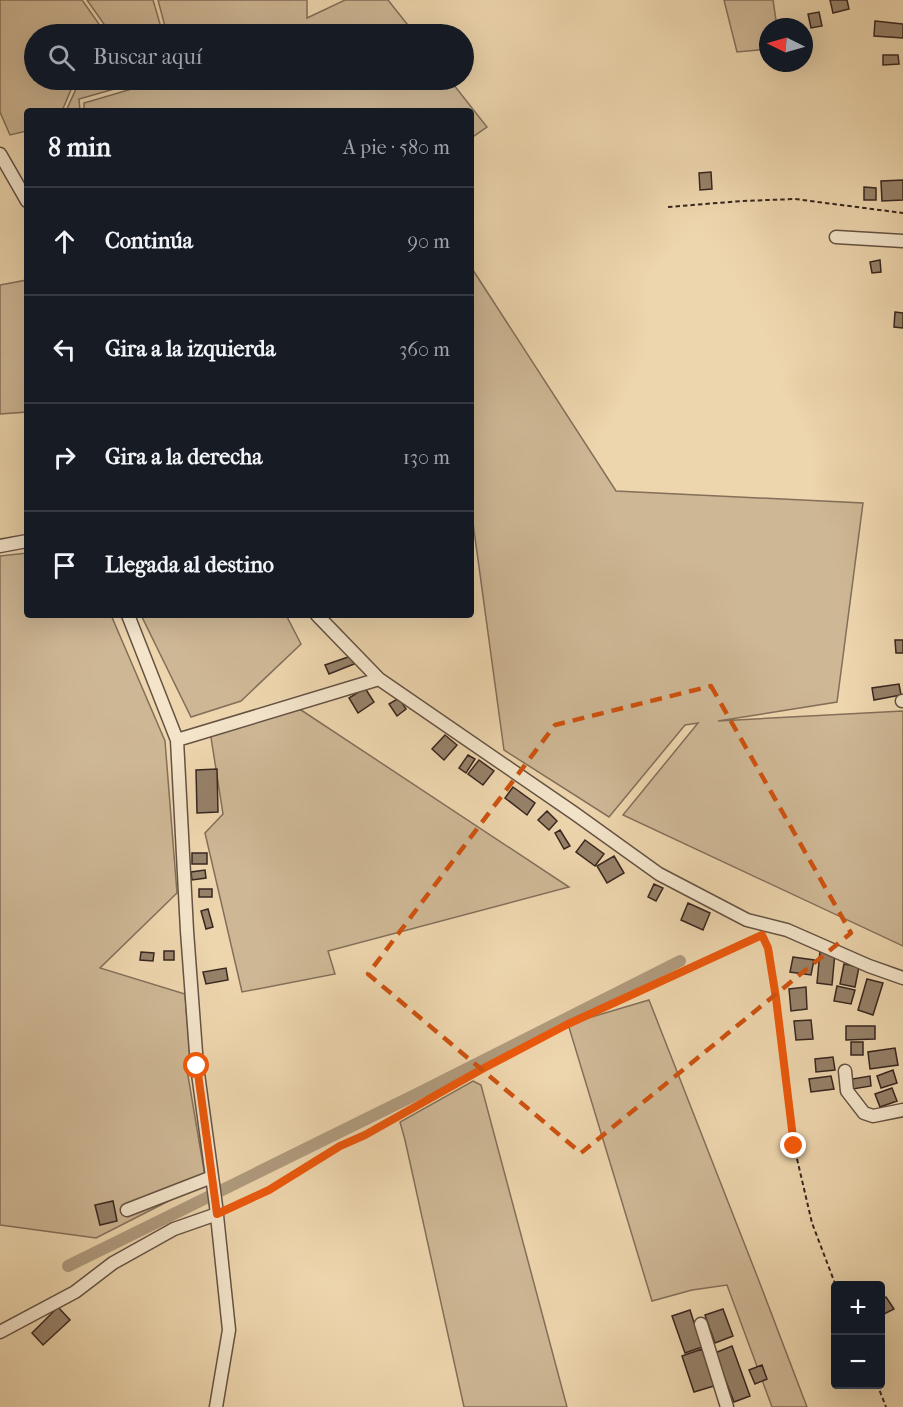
<!DOCTYPE html>
<html lang="es">
<head>
<meta charset="utf-8">
<style>
	:root { --surface:#171b24; --page:#20242c; --text:#f1f3f6; --muted:#9ea1a6; --line:#363941 }
	body { margin:0; font-family:"IM FELL French Canon",serif; background:var(--page); color:var(--text) }
	.controls { position:absolute; right:18px; bottom:18px; display:grid; overflow:hidden; border-radius:6px; box-shadow:0 6px 24px #0002 }
	.controls button { width:54px; height:54px; display:grid; place-items:center; padding:0; border:0; border-bottom:2px solid var(--line); background:var(--surface); color:var(--text); font:30px sans-serif }
	.compass { position:absolute; left:759px; top:18px; width:54px; height:54px; border-radius:50%; background:var(--surface); box-shadow:0 6px 24px #0002; rotate:275deg }
	.stop { position:absolute; width:18px; height:18px; margin:-14px; border:4px solid #ea580c; border-radius:50%; background:#fff }
	.stop.end { background:#ea580c; border-color:#fff; box-shadow:0 2px 6px #0008 }
	.list { margin:0; padding:0; list-style:none }
	h2 { display:flex; justify-content:space-between; align-items:center; height:78px; margin:0; padding:0 24px; font-size:26px }
	h2 small { font-size:20px; font-weight:400; color:var(--muted) }
	.list li { display:grid; grid-template-columns:39px 1fr auto; gap:18px; align-items:center; box-sizing:border-box; height:108px; padding:0 24px; border-top:2px solid var(--line) }
	.list b { display:block; font-size:22px; white-space:nowrap }
	.list em { font-size:20px; font-style:normal; color:var(--muted) }
	.icon { flex:none; width:33px; height:33px; fill:none; stroke:currentColor; stroke-width:2; stroke-linecap:round; stroke-linejoin:round }
	.map { position:relative; flex:none; width:903px; height:1407px; overflow:hidden }
	.search { position:absolute; background:var(--surface); box-shadow:0 6px 24px #0002; left:24px; top:24px; width:450px; height:66px; display:flex; align-items:center; gap:15px; box-sizing:border-box; padding:0 21px; border-radius:33px; color:var(--muted); font-size:22px }
	.panel { position:absolute; background:var(--surface); box-shadow:0 6px 24px #0002; left:24px; top:108px; width:450px; height:510px; border-radius:6px }
	.map>svg:first-child { display:block }
</style>
</head>
<body>
<div class="map">
<svg width="903" height="1407" viewBox="0 0 903 1407">
	<rect width="100%" height="100%" fill="#edd5ad"/>
	<filter id="stains"><feTurbulence type="fractalNoise" baseFrequency=".00333" numOctaves="4"/><feColorMatrix values="0 0 0 0 .2 0 0 0 0 .09 0 0 0 0 .02 0 0 0 .5 -.17"/></filter>
	<radialGradient id="worn" r=".72"><stop offset=".6" stop-color="#630" stop-opacity="0"/><stop offset="1" stop-color="#630" stop-opacity=".3"/></radialGradient>
	<path fill="#ceb795" stroke="#836f5a" stroke-width="1.5" d="M0 0H82L99 24 95 34H34V80H75L62 111H27V131L10 135 0 112Z
		M87 0H153L163 34H100L104 24Z
		M158 0H307V18L345 0H388L415 34H167Z
		M724 0H773L777 27H768V49L737 52Z
		M80 80H146L79 99 80 111H66Z
		M162 80H450L487 127 471 138V111H84V103Z
		M471 267 616 491 863 503 837 702 718 721 903 711V946L623 815 698 723 685 725 609 817 504 750 473 523 471 518Z
		M27 280V412L0 414V285Z
		M27 553V615H111L165 741 177 893 100 968 185 994 191 1069 187 1070 206 1182 96 1238 0 1225V556Z
		M141 615H286L301 644 241 701 191 717Z
		M298 708 569 887 328 951 335 974 242 992 205 833 223 814 210 731Z
		M649 1000 759 1281 807 1407H772L727 1285 692 1290 652 1301 568 1024Z
		M473 1081 481 1085 567 1407H464L405 1140 400 1122Z"/>
	<g fill="none" stroke-linecap="round" stroke-linejoin="round">
		<path stroke="#af9a7d" stroke-width="12" d="M68 1266 425 1090 680 961"/>
	</g>
	<path fill="#968169" stroke="#382720" stroke-width="1.5" d="M830 0H847L849 9 833 13Z
		M819 12 822 26 811 28 808 14Z
		M875 21 903 24V38L874 36Z
		M883 55H898L899 64 883 65Z
		M711 172 712 189 700 190 699 173Z
		M903 180V200L882 201 881 181Z
		M864 187 876 188V200H864Z
		M880 260 881 272 872 273 870 262Z
		M895 312 903 313V328L894 327Z
		M895 640H903V653H896Z
		M351 656 354 664 329 674 325 665Z
		M899 684 901 695 874 700 872 688Z
		M365 688 374 702 358 713 349 698Z
		M399 698 406 709 397 716 389 704Z
		M445 735 457 745 444 760 432 749Z
		M468 755 475 759 466 773 459 768Z
		M479 760 494 771 483 785 468 774Z
		M217 769 218 812 197 813 196 770Z
		M513 787 535 803 527 815 505 798Z
		M547 811 557 821 549 830 538 820Z
		M560 830 570 846 564 849 555 833Z
		M585 840 604 854 595 866 576 852Z
		M192 853H207V864H192Z
		M614 856 624 873 607 883 597 866Z
		M205 870 206 878 192 880 191 872Z
		M654 884 663 888 656 901 648 897Z
		M199 889H212V897H199Z
		M688 903 710 913 703 930 681 920Z
		M208 909 213 927 206 929 201 911Z
		M164 951H174V960H164Z
		M820 951 835 952 832 985 817 983Z
		M141 952 154 953 153 961 140 960Z
		M793 957 814 960 811 975 790 972Z
		M844 964 859 967 855 987 840 984Z
		M226 968 228 980 206 984 203 972Z
		M867 979 883 983 873 1015 858 1010Z
		M837 986 855 990 851 1004 834 1001Z
		M806 987 807 1009 791 1011 789 989Z
		M811 1020 813 1039 796 1040 794 1021Z
		M846 1026H875V1039L846 1040Z
		M851 1042H863V1055H851Z
		M895 1048 898 1065 870 1069 868 1052Z
		M833 1057 835 1070 816 1072 815 1059Z
		M893 1070 897 1083 881 1088 877 1076Z
		M831 1076 834 1089 811 1092 809 1079Z
		M870 1076 871 1086 853 1089 852 1079Z
		M892 1088 897 1101 880 1107 875 1094Z
		M113 1201 117 1221 100 1225 95 1205Z
		M886 1297 894 1309 884 1314 880 1309V1301Z
		M58 1307 70 1320 43 1345 32 1333Z
		M723 1309 733 1336 715 1343 705 1315Z
		M690 1310 702 1347 685 1353 672 1316Z
		M732 1346 750 1396 734 1402 715 1353Z
		M702 1349 714 1386 694 1392 682 1356Z
		M762 1365 767 1379 755 1384 749 1370Z"/>
	<g fill="none" stroke-linecap="round" stroke-linejoin="round">
		<defs>
			<path id="minor" d="M0 154 27 201
				M836 237 903 241
				M0 546 27 541
				M128 615 177 740 187 931 197 1066 216 1206 229 1330 216 1407
				M317 615 379 679 574 813 659 874 747 920 787 930 869 966 903 978
				M902 701H903
				M177 740 379 679
				M845 1071 847 1091 864 1113 873 1116 903 1110
				M127 1210 212 1177
				M701 1324 727 1407
				M0 1332 75 1292 113 1263 174 1229 217 1214"/>
		</defs>
		<use href="#minor" stroke="#655243" stroke-width="15"/>
		<path stroke="#382720" stroke-width="2" stroke-dasharray="4.5 3" stroke-linecap="butt" d="M668 207 742 201 795 199 903 213
			M763 937 768 948 776 998 794 1146 812 1223 836 1286
			M228 1209 269 1190 340 1146 365 1135 484 1068 568 1024 761 935
			M877 1384 886 1407"/>
		<use href="#minor" stroke="#f3e4ca" stroke-width="12"/>
	</g>
	<g fill="none" stroke-linecap="round" stroke-linejoin="round">
		<path stroke="#ea580c" stroke-width="8" d="M197 1066 217 1214 269 1190 340 1146 365 1135 484 1068 568 1024 762 935 768 948 776 998 794 1146"/>
	</g>
	<path fill="none" stroke="#ce520f" stroke-width="4.5" stroke-dasharray="12 8" stroke-linejoin="round" d="M711 686 851 933 581 1153 368 974 555 725Z"/>
	<rect width="100%" height="100%" filter="url(#stains)"/>
	<rect width="100%" height="100%" fill="url(#worn)"/>
</svg>
<div class="controls">
<button>+</button>
<button>−</button>
</div>
<svg class="compass" viewBox="-18 -18 36 36"><path d="M0-13l5 13h-10z" fill="#e53935"/><path d="M0 13l5-13h-10z" fill="#9ea1a6"/></svg>
<div class="stop" style="left:197px;top:1066px"></div>
<div class="stop end" style="left:794px;top:1146px"></div>
<div class="search"><svg class="icon" aria-label="search" viewBox="0 0 24 24"><circle cx="10" cy="10" r="6"/><path d="M15 15l6 6"/></svg>Buscar aquí</div>
<section class="panel">
<h2>8 min<small>A pie · 580 m</small></h2>
<ul class="list">
<li><svg class="icon" aria-label="ahead" viewBox="0 0 24 24"><path d="M12 20V5M6 11l6-6 6 6"/></svg><div><b>Continúa</b></div><em>90 m</em></li>
<li><svg class="icon" aria-label="left" viewBox="0 0 24 24"><path d="M17 20v-9H6M10 6l-5 5 5 5"/></svg><div><b>Gira a la izquierda</b></div><em>360 m</em></li>
<li><svg class="icon" aria-label="right" viewBox="0 0 24 24"><path d="M7 20v-9h11M14 6l5 5-5 5"/></svg><div><b>Gira a la derecha</b></div><em>130 m</em></li>
<li><svg class="icon" aria-label="arrive" viewBox="0 0 24 24"><path d="M6 21V4h12l-3 4 3 4H6"/></svg><div><b>Llegada al destino</b></div></li>
</ul>
</section>
</div>
</body>
</html>
